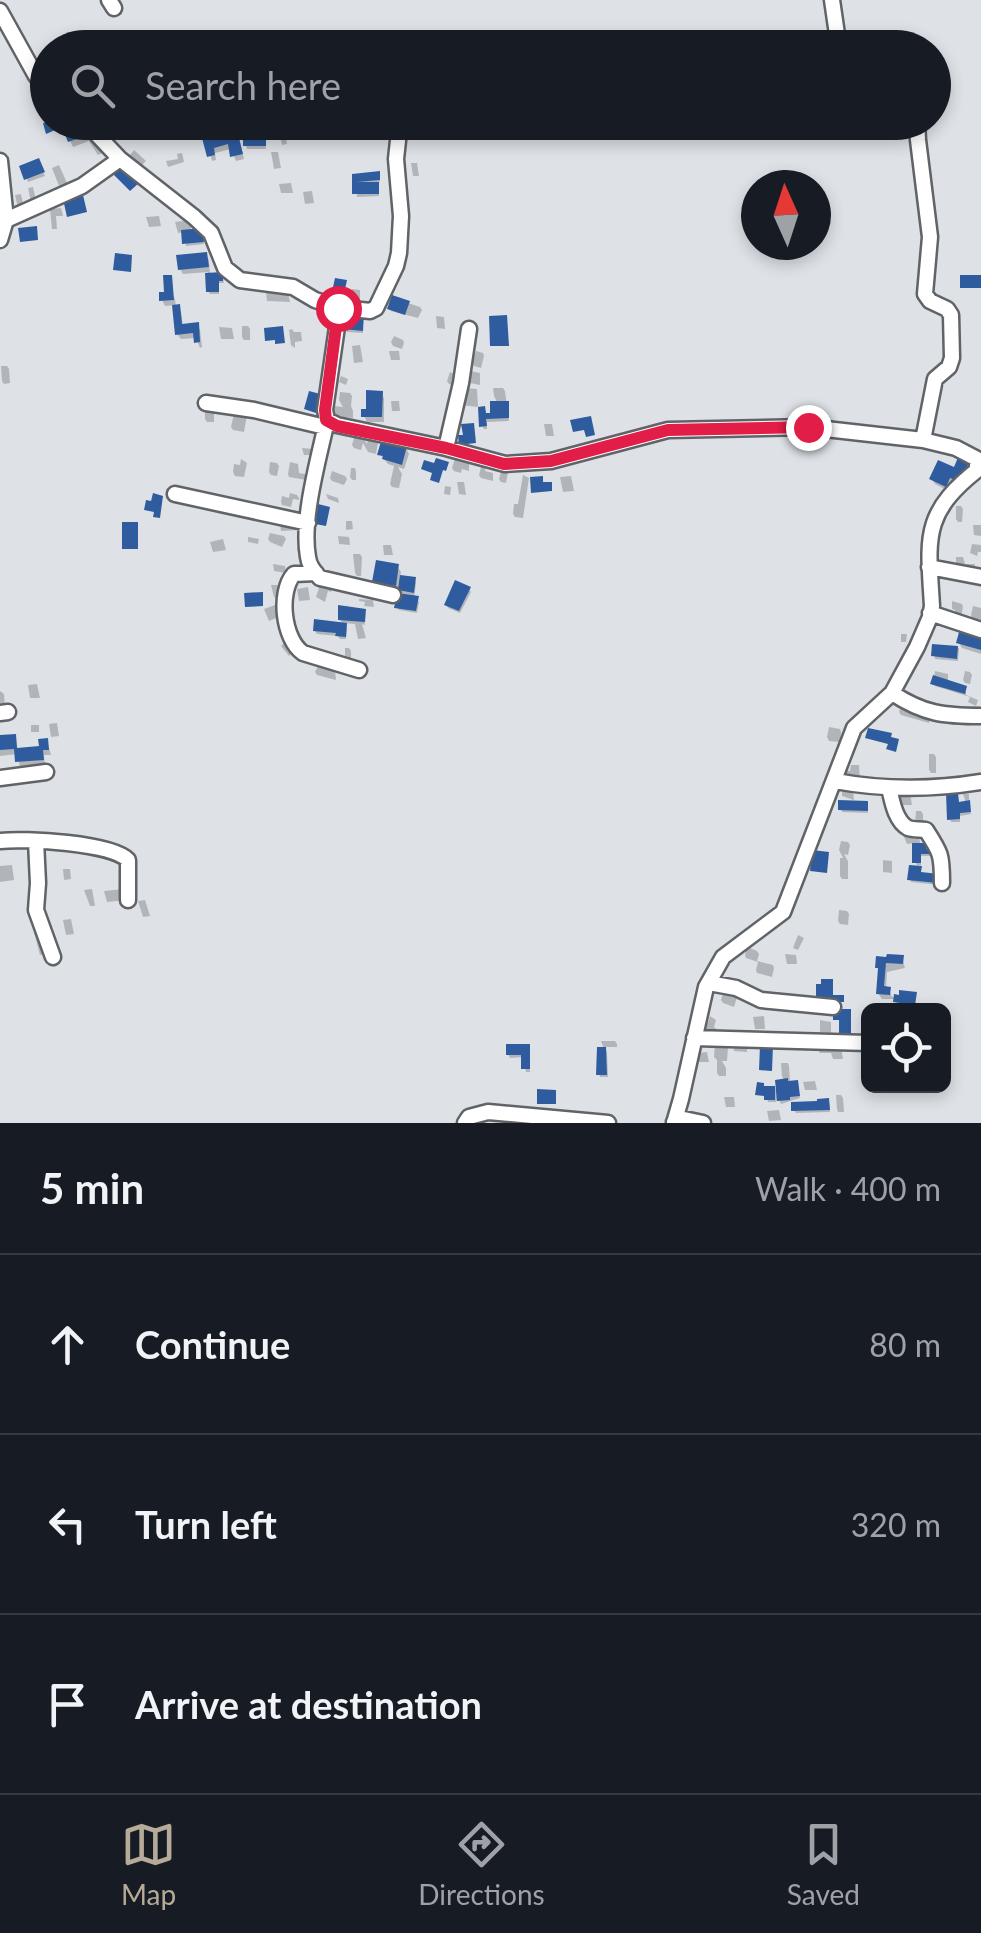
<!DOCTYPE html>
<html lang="en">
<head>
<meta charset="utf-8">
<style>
	:root { --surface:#171b24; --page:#242831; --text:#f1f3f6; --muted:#9ea1a6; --line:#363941; --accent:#b6ab98 }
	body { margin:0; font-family:Lato,sans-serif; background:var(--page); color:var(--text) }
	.controls { position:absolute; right:30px; bottom:30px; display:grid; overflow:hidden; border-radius:15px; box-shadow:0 5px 15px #0003 }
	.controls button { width:90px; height:90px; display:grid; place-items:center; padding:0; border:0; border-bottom:2px solid var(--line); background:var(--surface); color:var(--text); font:50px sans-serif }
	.compass { position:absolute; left:741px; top:170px; width:90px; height:90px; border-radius:50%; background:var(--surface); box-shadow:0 5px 15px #0003; rotate:357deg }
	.stop { position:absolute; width:30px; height:30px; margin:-22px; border:8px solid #e11d48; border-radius:50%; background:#fff }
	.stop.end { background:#e11d48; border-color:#fff; box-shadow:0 2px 10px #0008 }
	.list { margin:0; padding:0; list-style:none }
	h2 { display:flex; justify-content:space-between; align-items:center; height:130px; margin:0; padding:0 40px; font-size:42px }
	h2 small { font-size:32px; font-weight:400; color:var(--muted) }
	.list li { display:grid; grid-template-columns:65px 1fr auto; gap:30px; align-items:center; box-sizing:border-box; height:180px; padding:0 40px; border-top:2px solid var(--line) }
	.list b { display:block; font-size:38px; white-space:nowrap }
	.list em { font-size:32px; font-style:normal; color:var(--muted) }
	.icon { flex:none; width:55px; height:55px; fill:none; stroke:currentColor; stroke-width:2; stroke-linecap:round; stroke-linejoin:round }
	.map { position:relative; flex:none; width:981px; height:1123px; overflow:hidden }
	.search { position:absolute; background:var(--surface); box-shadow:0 5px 15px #0003; left:30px; right:30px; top:30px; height:110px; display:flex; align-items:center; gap:25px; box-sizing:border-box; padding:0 35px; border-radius:55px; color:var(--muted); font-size:38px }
	.sheet { height:670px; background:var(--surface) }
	nav { display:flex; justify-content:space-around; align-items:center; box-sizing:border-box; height:140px; border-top:2px solid var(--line); background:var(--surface); font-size:28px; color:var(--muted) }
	nav a { display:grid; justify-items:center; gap:5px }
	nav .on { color:var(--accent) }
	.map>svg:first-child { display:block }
</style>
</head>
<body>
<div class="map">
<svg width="981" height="1123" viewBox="0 0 981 1123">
	<rect width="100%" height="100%" fill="#dee2e7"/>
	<path fill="#0003" d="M48 96V111L46 112 40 99Z
		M56 122 85 131 89 141 92 138 102 153 98 155 89 141 73 147 66 132 61 134Z
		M142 122H148L151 131 138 134 134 125Z
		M279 132H285L287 144 282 145Z
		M264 134 266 149H247L246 146Z
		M239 138 244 159 236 161 231 149 215 153 216 160 212 161 206 140Z
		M134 150 146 161 141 166 152 176 139 167 141 165 132 158 130 155Z
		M271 152H278L281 168 274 169Z
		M182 153 184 162 168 167 166 161 178 159 177 154Z
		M38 161 45 176 28 182 22 167Z
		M411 163H417L419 176H413Z
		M59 165 67 183 59 186 52 168Z
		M378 174 380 182 376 183 379 188V196L357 197 355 176Z
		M291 183 293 193H281L279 184Z
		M33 187 36 201 31 202 28 188Z
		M312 191 314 203 305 204 303 192Z
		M21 194 24 208H18L15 195Z
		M61 208 63 216H56L57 229H52L50 209Z
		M159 216 161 226 149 227 146 217Z
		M189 220 192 232 203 234 204 244 186 246 184 232 178 233 175 222Z
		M206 255 209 260 210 275H222L223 278 224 283H219V294H210L208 291V272L183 274 180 269Z
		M352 289 360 290V301H353Z
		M266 292 288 293 290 302 267 301Z
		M168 294 173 295 175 299 176 307H178L181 312 183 326 197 325 200 330 202 347 200 348 196 338 181 339 177 334 175 305 165 306 162 300Z
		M393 298 420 307 422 310 418 318 391 311 390 308Z
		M363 315V333L347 332 345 329Z
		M436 316 444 317 445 329 437 328Z
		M242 326H248L250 329V340H244L242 337Z
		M219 327 232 328 234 339H221Z
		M292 329 294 332H301L302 341 295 342V348L291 345 289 330Z
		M394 336 403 340 404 343 402 349 393 346 391 342Z
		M360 345 363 362 354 363 352 346Z
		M389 351H399L400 360H391Z
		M476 351 483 353 484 356 481 368 474 366 472 363Z
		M1 366H7L9 369 10 383 4 384 2 381Z
		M465 370 480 373V385L465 382Z
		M450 372 459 376 458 387 449 384 447 381Z
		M341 376 348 379 346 385 339 382Z
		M463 388 477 389 478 407 461 405Z
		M493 388H503L505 391 509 421 487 422V429H484L482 426 486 416H493L498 404 494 396Z
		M340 392 350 393 352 396 351 406 353 411V418L335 416 333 413 334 406 343 407 339 400Z
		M381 393 384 398V422H367L364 416Z
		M391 401H399L400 411H392Z
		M205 404 214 407V422H207L205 419Z
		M235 409 247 415 244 432 233 430 231 427Z
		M544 424H552L554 436H546Z
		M355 434 362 436 367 444 368 438 376 439 378 442 376 454 368 452 363 443 361 450 354 448 352 445Z
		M302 448 314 449 311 464 310 455H304Z
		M406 448 409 454 404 469 398 467 402 474 399 488 392 487 390 484 394 466 388 464 380 454Z
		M455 458 469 462V471L462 469 461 473 454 471 452 468Z
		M241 459 247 463 244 477 235 476 233 472 234 464 240 465Z
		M270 462 277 463 279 466 277 476 271 475 269 472Z
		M290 462 298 464 299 473 305 474 306 480 289 477 288 474Z
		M969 462 972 467 963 486 953 482 949 491 935 484 932 479Z
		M482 463 486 467 485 471 493 473V481L481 478 479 475Z
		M351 468H355L356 472V480H352L350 477Z
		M502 468 507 469 508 472 506 483 501 482 499 479Z
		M332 471 345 476 347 479 344 485 332 481 330 478Z
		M523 475 529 478 523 518 515 517 513 514 514 504H518Z
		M571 476 574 491 563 492 560 477Z
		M457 482H464L466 495 459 494Z
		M445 486 451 487 450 495 444 494Z
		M290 493 297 495 299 498V500L293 499 291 507 282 505 281 502 282 496 289 498Z
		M326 494 338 498 339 503 328 499Z
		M956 506H961L963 509 962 522H958L956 519Z
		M346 521H352L353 529 346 530Z
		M280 522 296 525 298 530 281 531Z
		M973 525H981V536L974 535Z
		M270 533 284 536 286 539 282 547 270 542 268 539Z
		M338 536 349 537 350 545 339 544Z
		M248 537 259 539 258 544 248 542Z
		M223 539 226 550 213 552 210 542Z
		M972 544 981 545V552H978L977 556 970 553Z
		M383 545H391L393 555H384Z
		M353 554H360L362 557 361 576H357L355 573Z
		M956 557H963L965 564H975V570L956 565Z
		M273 564 285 566 286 573 274 571Z
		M397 566 401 572 400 577 415 580 416 583 414 598 419 602 417 613 399 610 397 607 405 597 401 591 378 587 375 582Z
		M321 582 331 586 332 589 331 592 328 591 325 602 316 597Z
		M271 585H279L281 598 274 597Z
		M308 587 310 600 299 601 297 589Z
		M469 589 471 592 460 613 448 608 447 605Z
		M359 599 373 600 374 607 364 606 365 602 359 601Z
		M952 601 962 604 963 607 961 617 956 616 955 610 952 609Z
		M346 604 350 610 364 612 365 625 362 624 366 638 358 639 355 624 344 623 347 628 346 639H340L338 636 317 634 315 631 343 625 340 619 348 609Z
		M275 605 279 617 269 621 264 609Z
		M973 606 981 608V620L972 618 971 615Z
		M979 633 981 637V654L962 648 959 643Z
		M901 634H907L906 642H901Z
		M285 642 292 653 289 656 281 646Z
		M934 647 959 648 958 661 935 659Z
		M345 648H349L351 651V663L345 660Z
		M318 666 335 671 336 680 317 675 315 672Z
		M935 671 948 674V683L966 688V695L978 700 976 706 968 702 970 697 935 686 933 683Z
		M965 671 970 672 972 675 970 684 965 683 963 680Z
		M37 684 40 698H30L28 685Z
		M0 691 4 694 5 708H0Z
		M901 705 931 715 929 723 901 715 899 712Z
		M57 723 59 736 51 737 49 724Z
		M31 725H39V732H31Z
		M829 727 840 729 841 732 840 742 829 741 827 737Z
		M15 737 18 750 41 749 47 741 51 755H44L45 765 20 767 17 754 0 756V742Z
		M929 754H934L936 757V773H931L929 770Z
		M851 765H859L860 781 846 777V770L850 771Z
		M842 788 853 791 854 800 842 796Z
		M899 793H910L912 805H901Z
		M963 794H969V800H967L971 814 960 816V822H951L950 819 957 795 959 804 966 803Z
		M866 803 868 813 842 812 841 809Z
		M916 811H921L923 814V827L915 824Z
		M918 835 921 845H925L927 851H930L932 854V856H921V865H918L922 874 939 885 911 882 910 879 919 868 915 862V843L907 844 904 837Z
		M841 841 848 842 850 845 848 855 844 854 848 861V879H842L840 876V858H843L839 850Z
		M883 860 892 861V873L883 872Z
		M12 865 14 880 0 882V866Z
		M63 869H70L71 879 64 880Z
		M92 889 95 906H90L84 890Z
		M124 889 127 900 107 902 104 891Z
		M145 900 150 916 143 917 138 901Z
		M839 910 847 911 849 914 848 925 840 924 838 921Z
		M71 919 74 934 66 935 63 920Z
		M44 930 50 953 40 955 34 932Z
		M798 935 804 938 798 950 793 948Z
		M747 947 757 951 759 954 757 961 773 965 774 968 772 977 757 973 756 970 758 962 746 958 745 955Z
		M785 954 796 955 797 964H787Z
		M902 958 905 968 887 972 886 989H889L892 997 901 998 915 994 916 1007 897 1005 896 999H882L878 993 880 972 877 967 878 959Z
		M724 990 736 994 737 997 734 1007 723 1003 721 1000Z
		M710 1016 716 1020 714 1027 718 1030 716 1039 703 1028 704 1022 708 1023Z
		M764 1016 765 1029H755L753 1017Z
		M820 1020 831 1022V1033L820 1032Z
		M732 1035 747 1038V1052L734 1051Z
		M601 1041H615L617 1044V1047H604L607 1052 608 1077H600L599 1074 604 1049Z
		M715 1043 727 1044 728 1047 727 1061H722L726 1068V1076H719L717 1073V1060L714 1057Z
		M528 1046 530 1072H526L524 1057 510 1058 508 1054Z
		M841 1047 843 1059H833L831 1053H820L818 1050V1048Z
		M707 1052 709 1062H698L697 1053Z
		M781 1063H788L789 1066 790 1082H797L800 1098 781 1104 778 1097 776 1102H768L763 1089H778L785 1082 782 1076Z
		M815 1081 817 1090H805L803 1082Z
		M836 1095H841L843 1098 844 1112H838L837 1109Z
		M724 1097H734L735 1107H726Z
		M829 1103 830 1112 796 1113 794 1110Z
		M779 1110 781 1120 769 1121 767 1111Z"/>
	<path fill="#2f5c9e" d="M48 122H74L76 126 83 123 88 135 68 142 62 127 46 134 43 123Z
		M237 130 243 154 230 157 228 144 214 148 215 155 207 157 202 138Z
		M243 131H266V146H243Z
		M39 158 45 172 24 180 19 166Z
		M120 164 139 183 130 191 112 173Z
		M380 171V180L357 182H379V194H352V174Z
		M83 195 87 212 67 217 63 199Z
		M37 226 38 240 20 242 18 228Z
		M202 228 204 242 182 244 181 230Z
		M207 252 209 267 178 270 176 255Z
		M115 253 132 255 131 272 113 270Z
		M223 272V281H219V292H206L205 273Z
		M163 275H172L174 300 159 301V292H164Z
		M960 275H981V288H960Z
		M335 278 347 280 342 304 330 301Z
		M392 295 410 301 405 315 387 309Z
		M180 304 182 324 199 322 200 342 194 343 193 333 175 335 172 305Z
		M344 311 364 313 363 331 343 329Z
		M507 315 509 346H490L489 316Z
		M283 326 285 343 275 344V340L265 341 264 328Z
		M366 390 383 391 382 417H361V409H366Z
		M309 391 324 395 319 414 304 409Z
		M490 401H509V418L486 419 487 426 479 427 478 407 485 406 486 413H490Z
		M591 416 595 435 586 437 584 430 573 432 570 420Z
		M474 423 476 443 459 445 458 435H463L461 424Z
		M382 438 407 446 402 465 382 459 383 456 377 455Z
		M959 455 970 460 960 482 950 478 946 487 929 479 938 460 954 467Z
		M436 458 449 462 446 471 443 470 439 483 430 480 432 473 421 469 424 460 434 463Z
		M543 476V482H552V491L531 493 530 477Z
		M153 493 163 496 160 518 153 517 154 512 144 510 146 500 151 501Z
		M314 503 330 507 326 526 310 523Z
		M122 522H138V549H122Z
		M376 560 399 564 396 586 372 582Z
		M400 575 416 577 414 593 398 590Z
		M455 580 471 587 459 611 444 605Z
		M263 592V606L245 607 244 593Z
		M397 593 419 596 416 611 394 608Z
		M338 605 366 609 365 622 338 620Z
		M314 619 347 623 346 637 335 636 336 633 313 631Z
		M961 625 980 631 978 637 981 638V650L956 643Z
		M932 644 958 646 957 659 931 656Z
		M933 675 967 686 965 694 930 684Z
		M868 728 892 733 891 737 899 739 896 752 886 749 888 744 865 738Z
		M16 734 17 748 39 746 38 739 48 738 49 750H43L44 760 15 762 14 749 0 750V735Z
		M946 793H958L959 802 970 800 971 812 960 813V819L947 820Z
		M838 800 868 801V811L838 810Z
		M912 843H926V849H932V854H921V863H912Z
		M812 850 829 852 827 873 810 871Z
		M909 865 922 866 921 872 939 874 938 883 907 880Z
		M887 954 904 955 903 964 886 963 884 986 891 987 890 995 876 994 878 968H875L876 956 886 957Z
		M821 979H833V995H844V1002H816V984H821Z
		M899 990 917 992 915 1005 893 1002 894 994 899 995Z
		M833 1009H851V1034H839V1020H833Z
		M506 1044H530V1069H521V1055H506Z
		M760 1045H773L772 1071 759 1070Z
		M597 1047H606L607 1075H596Z
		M788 1078V1081L798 1080 800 1096 790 1097V1100L777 1101 775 1080Z
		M757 1082 764 1083V1086H775V1100H764V1096L755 1095Z
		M537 1089 556 1090V1104H537Z
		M829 1098 830 1110 791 1111V1102L817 1101V1099Z"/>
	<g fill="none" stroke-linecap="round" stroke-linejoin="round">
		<defs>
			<path id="minor" d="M109 0 114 8
				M832 0 839 48
				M0 11 36 76 48 87
				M85 122 120 159 194 217 211 233 225 268 240 280 293 287 315 300 337 307 340 315 337 327 325 410 327 420 337 425 446 448 505 464 551 461 668 430 808 427 923 440 956 448 977 459V470
				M917 122 918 140 930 237 925 294 930 301 947 309 951 315 952 358 949 367 935 379 923 440
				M0 161 6 220 0 240
				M6 220 82 186 120 159
				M340 315 343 308 370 311 376 308 396 266 399 253 401 216 396 159 400 122
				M206 403 254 410 325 427
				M327 420C319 458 301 519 308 557 309 566 314 572 320 578L393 595
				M446 448 461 383 469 329
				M175 494 308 523
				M929 567 981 577
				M316 573 294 574C278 592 283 639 303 653L359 670
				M930 613 981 630
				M892 693C924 714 944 716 981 716
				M0 713 8 712
				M0 778 46 772
				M835 781C884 790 932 790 981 782
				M889 788C892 800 895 821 908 828 913 830 920 829 926 830 941 853 942 855 942 883
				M0 841C25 838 112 843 128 860V900
				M36 841 38 883 36 910 53 957
				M709 983 736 988 761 1000 833 1007
				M694 1038 868 1043
				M674 1122 684 1119 703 1123
				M465 1123 469 1117 488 1112 608 1123
				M674 1123 681 1099 706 987 723 957 783 912 854 728 892 693 917 647 930 617 932 606C928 538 921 513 981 467"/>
		</defs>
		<use href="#minor" stroke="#606367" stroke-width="19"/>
		<use href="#minor" stroke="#fff" stroke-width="14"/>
	</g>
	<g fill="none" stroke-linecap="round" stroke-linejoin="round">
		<path stroke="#e11d48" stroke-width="12" d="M338 308 340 315 336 327 325 410 326 420 337 426 446 448 504 464 551 461 668 430 808 427"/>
	</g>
</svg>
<div class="controls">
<button><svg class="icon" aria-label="locate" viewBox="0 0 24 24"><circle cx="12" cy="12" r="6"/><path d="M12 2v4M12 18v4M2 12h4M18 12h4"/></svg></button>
</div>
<svg class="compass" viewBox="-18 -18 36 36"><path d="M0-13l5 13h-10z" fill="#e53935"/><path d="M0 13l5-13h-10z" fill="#9ea1a6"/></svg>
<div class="stop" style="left:338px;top:308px"></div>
<div class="stop end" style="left:808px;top:427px"></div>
<div class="search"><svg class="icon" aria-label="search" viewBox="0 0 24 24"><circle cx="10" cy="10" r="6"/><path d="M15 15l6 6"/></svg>Search here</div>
</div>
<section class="sheet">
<h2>5 min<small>Walk · 400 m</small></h2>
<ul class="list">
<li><svg class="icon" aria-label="ahead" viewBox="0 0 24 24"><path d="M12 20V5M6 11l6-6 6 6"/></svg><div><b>Continue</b></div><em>80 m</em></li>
<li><svg class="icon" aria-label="left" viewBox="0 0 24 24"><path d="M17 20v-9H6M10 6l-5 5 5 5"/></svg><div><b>Turn left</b></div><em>320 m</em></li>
<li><svg class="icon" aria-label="arrive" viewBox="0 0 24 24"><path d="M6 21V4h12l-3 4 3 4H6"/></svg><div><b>Arrive at destination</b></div></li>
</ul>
</section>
<nav>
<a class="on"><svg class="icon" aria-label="map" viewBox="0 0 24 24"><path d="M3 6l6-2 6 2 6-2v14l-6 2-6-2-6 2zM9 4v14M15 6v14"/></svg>Map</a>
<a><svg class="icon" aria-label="directions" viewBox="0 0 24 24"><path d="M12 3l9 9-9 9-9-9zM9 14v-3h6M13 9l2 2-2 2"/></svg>Directions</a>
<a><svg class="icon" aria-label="saved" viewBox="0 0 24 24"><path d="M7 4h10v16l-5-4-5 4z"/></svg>Saved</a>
</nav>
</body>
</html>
